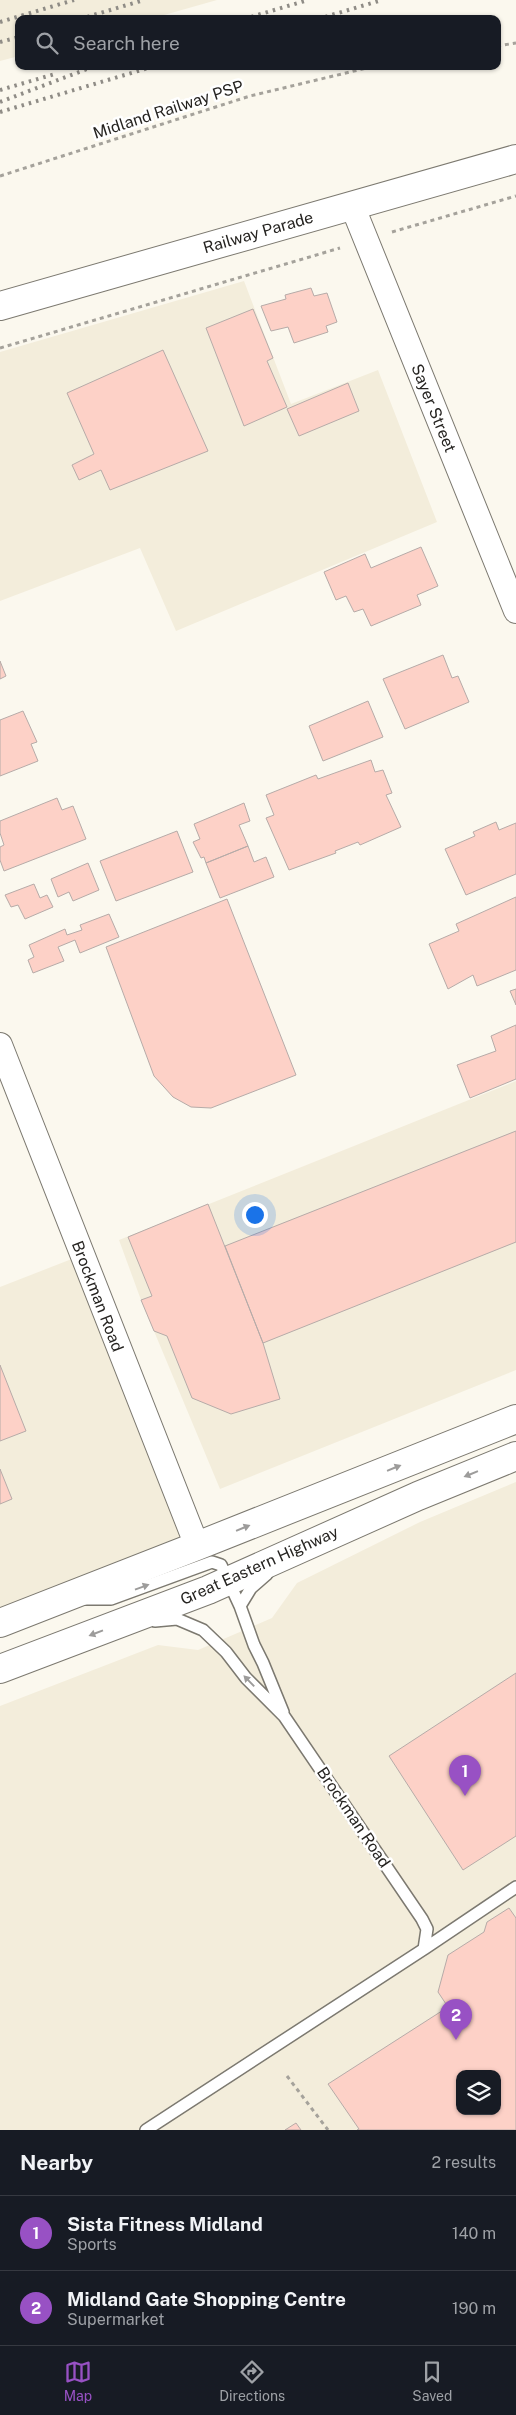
<!DOCTYPE html>
<html lang="en">
<head>
<meta charset="utf-8">
<style>
	:root { --surface:#171b24; --page:#242831; --text:#f1f3f6; --muted:#9ea1a6; --line:#363941; --accent:#9851c4 }
	body { margin:0; font-family:"Public Sans",sans-serif; background:var(--page); color:var(--text) }
	.controls { position:absolute; right:15px; bottom:15px; display:grid; overflow:hidden; border-radius:10px; box-shadow:0 1px 4px #0004 }
	.controls button { width:45px; height:45px; display:grid; place-items:center; padding:0; border:0; border-bottom:1px solid var(--line); background:var(--surface); color:var(--text); font:25px sans-serif }
	.you { position:absolute; left:254px; top:1214px; width:18px; height:18px; margin:-12px; border:4px solid #fff; border-radius:50%; background:#1a73e8; box-shadow:0 0 0 8px #1a73e833 }
	.badge { display:grid; place-items:center; width:32px; height:32px; border-radius:50%; background:var(--accent); color:#fff; font-size:16px; font-weight:700 }
	.pin { position:absolute; translate:-50% -41px; filter:drop-shadow(0 1px 2px #0008) }
	.pin::after { content:''; position:absolute; top:26px; width:18px; height:15px; background:inherit; clip-path:polygon(0 0,100% 0,50% 100%) }
	.list { margin:0; padding:0; list-style:none }
	h2 { display:flex; justify-content:space-between; align-items:center; height:65px; margin:0; padding:0 20px; font-size:21px }
	h2 small { font-size:16px; font-weight:400; color:var(--muted) }
	.list li { display:grid; grid-template-columns:32px 1fr auto; gap:15px; align-items:center; box-sizing:border-box; height:75px; padding:0 20px; border-top:1px solid var(--line) }
	.list b { display:block; font-size:19px; white-space:nowrap }
	.list p { margin:0; font-size:16px; white-space:nowrap; color:var(--muted) }
	.list em { font-size:16px; font-style:normal; color:var(--muted) }
	.icon { flex:none; width:28px; height:28px; fill:none; stroke:currentColor; stroke-width:2; stroke-linecap:round; stroke-linejoin:round }
	.map { position:relative; flex:none; width:516px; height:2130px; overflow:hidden }
	.search { position:absolute; background:var(--surface); box-shadow:0 1px 4px #0004; left:15px; right:15px; top:15px; height:55px; display:flex; align-items:center; gap:12px; box-sizing:border-box; padding:0 18px; border-radius:10px; color:var(--muted); font-size:19px }
	.sheet { height:215px; background:var(--surface) }
	nav { display:flex; justify-content:space-around; align-items:center; box-sizing:border-box; height:70px; border-top:1px solid var(--line); background:var(--surface); font-size:14px; color:var(--muted) }
	nav a { display:grid; justify-items:center; gap:2px }
	nav .on { color:var(--accent) }
	.map>svg:first-child { display:block }
</style>
</head>
<body>
<div class="map">
<svg width="516" height="2130" viewBox="0 0 516 2130">
	<rect width="100%" height="100%" fill="#fbf8ee"/>
	<path fill="#f3eddb" fill-rule="evenodd" d="M0 0H217L150 19H19V56L0 61Z
		M244 281 291 404 378 370 437 522 176 631 140 548 0 601V352Z
		M516 1081V1370L220 1489 141 1300 119 1240Z
		M82 1255 197 1546 0 1623V1287Z
		M516 1482V2130H0V1706L158 1645 198 1650 272 1618 297 1583 420 1522ZM460 2074H497V2111H460Z"/>
	<path fill="#fdd1c7" stroke="#b6aba8" fill-rule="evenodd" d="M311 288 314 296 327 293 337 322 326 326 328 332 294 343 288 327 271 331 261 306 286 299 285 295Z
		M253 309 273 358 267 361 287 407 244 426 206 328Z
		M163 350 208 451 110 490 101 470 79 480 72 465 94 454 67 393Z
		M348 383 359 411 299 436 287 409Z
		M421 547 438 586 417 595 421 605 371 626 363 609 354 612 346 596 336 600 324 572 365 554 371 568Z
		M443 655 452 678 458 676 469 702 405 729 383 679Z
		M0 661 6 676 0 679Z
		M368 701 383 737 323 761 309 726Z
		M23 711 37 742 31 744 38 761 0 776V720Z
		M371 760 375 772 383 770 392 793 386 795 401 827 360 845 358 842 335 851 336 853 289 870 266 818 274 815 266 795 316 775 318 779Z
		M57 798 62 810 73 806 86 839 4 871 0 860V847L4 845 0 833V821Z
		M244 803 250 821 239 825 248 846 206 863 204 857 201 858 193 842 200 839 194 824Z
		M496 822 499 830 516 823V874L466 895 445 849 475 836 473 832Z
		M177 831 193 872 116 901 100 861Z
		M248 846 254 862 266 857 274 877 220 898 206 863Z
		M88 863 99 890 73 901 69 892 58 897 51 879Z
		M34 884 40 898 47 895 53 907 25 919 18 905 11 907 5 895Z
		M516 897V970L477 986 473 975 448 989 429 944 459 931 456 924Z
		M227 899 296 1075 211 1108 191 1107 173 1097 154 1076 106 947Z
		M109 914 119 937 80 953 75 940 58 947 64 961 33 973 28 960 34 957 29 945 65 929 67 935 82 930 80 925Z
		M516 989V1005L510 991Z
		M516 1025V1079L470 1098 457 1065 496 1051 491 1036Z
		M516 1131V1242L263 1343 225 1246Z
		M208 1204 263 1343 280 1399 231 1414 192 1398 167 1336 154 1331 141 1300 152 1296 128 1237Z
		M0 1365 26 1431 0 1441Z
		M0 1469 12 1499 0 1504Z
		M516 1673V1836L463 1870 389 1756Z
		M509 1908 516 1918V2130H357L359 2129 328 2084 448 2007 438 1992 448 1955 484 1932 487 1922ZM460 2074H497V2111H460Z
		M296 2123 301 2130H285Z"/>
	<g fill="none" stroke-linecap="round" stroke-linejoin="round">
		<defs>
			<path id="service" d="M267 1574 251 1588 240 1606 254 1645 263 1663 283 1712
				M85 1599H111L212 1562 221 1565 240 1606
				M424 1949 516 1887
				M146 2130 424 1949 427 1929 422 1919 284 1716 246 1678 226 1652 203 1630 177 1619 155 1621"/>
			<path id="minor" d="M352 205 516 611
				M0 1045 197 1546"/>
			<path id="tertiary" d="M0 306 516 159"/>
			<path id="trunk" d="M0 1623 197 1546 516 1419
				M0 1669 208 1590 418 1496 516 1456"/>
		</defs>
		<use href="#service" stroke="#7c7970" stroke-width="14"/>
		<use href="#minor" stroke="#7c7970" stroke-width="26"/>
		<use href="#tertiary" stroke="#7c7970" stroke-width="30"/>
		<use href="#trunk" stroke="#7c7970" stroke-width="30"/>
		<path stroke="#a5a29b" stroke-width="3" stroke-dasharray="4 4" stroke-linecap="butt" d="M497 46 516 43
			M0 176 250 96 375 66
			M392 232 516 196
			M0 348 340 248
			M287 2076 328 2130"/>
		<use href="#service" stroke="#fff" stroke-width="11"/>
		<use href="#minor" stroke="#fff" stroke-width="24"/>
		<use href="#tertiary" stroke="#fff" stroke-width="28"/>
		<use href="#trunk" stroke="#fff" stroke-width="28"/>
		<path stroke="#8f8c86" stroke-width="4" stroke-dasharray="2.5 5" stroke-linecap="butt" d="M80 19 144 0
			M244 19 308 0
			M318 19 382 0
			M0 22 74 0
			M0 42 19 37
			M0 90 55 74
			M0 102 95 66
			M0 112 155 66"/>
	</g>
	<defs><path id="oneway-solid" d="M-6-.8H1V-3.2L6.5 0L1 3.2V.8H-6Z" transform="scale(1.25)"/></defs>
	<g fill="#9d9c9b">
		<use href="#oneway-solid" transform="translate(394 1468) rotate(-22)"/>
		<use href="#oneway-solid" transform="translate(471 1474) rotate(158)"/>
		<use href="#oneway-solid" transform="translate(243 1528) rotate(-22)"/>
		<use href="#oneway-solid" transform="translate(142 1587) rotate(-20)"/>
		<use href="#oneway-solid" transform="translate(96 1633) rotate(159)"/>
		<use href="#oneway-solid" transform="translate(249 1681) rotate(-134)"/>
	</g>
	<g text-anchor="middle" stroke-width="5" stroke-linejoin="round" paint-order="stroke">
		<g font-size="16" fill="#262421" stroke="#fff">
			<text transform="translate(168 109) rotate(-18)" y="6">Midland Railway PSP</text>
			<text transform="translate(258 232) rotate(-16)" y="6">Railway Parade</text>
			<text transform="translate(434 408) rotate(68)" y="6">Sayer Street</text>
			<text transform="translate(98 1296) rotate(69)" y="6">Brockman Road</text>
			<text transform="translate(259 1565) rotate(-24)" y="6">Great Eastern Highway</text>
			<text transform="translate(354 1817) rotate(56)" y="6">Brockman Road</text>
		</g>
	</g>
</svg>
<div class="controls">
<button><svg class="icon" aria-label="layers" viewBox="0 0 24 24"><path d="M12 4l9 5-9 5-9-5zM3 14l9 5 9-5"/></svg></button>
</div>
<div class="you"></div>
<div class="pin badge" style="left:465px;top:1796px">1</div>
<div class="pin badge" style="left:456px;top:2040px">2</div>
<div class="search"><svg class="icon" aria-label="search" viewBox="0 0 24 24"><circle cx="10" cy="10" r="6"/><path d="M15 15l6 6"/></svg>Search here</div>
</div>
<section class="sheet">
<h2>Nearby<small>2 results</small></h2>
<ul class="list">
<li><span class="badge">1</span><div><b>Sista Fitness Midland</b><p>Sports</p></div><em>140 m</em></li>
<li><span class="badge">2</span><div><b>Midland Gate Shopping Centre</b><p>Supermarket</p></div><em>190 m</em></li>
</ul>
</section>
<nav>
<a class="on"><svg class="icon" aria-label="map" viewBox="0 0 24 24"><path d="M3 6l6-2 6 2 6-2v14l-6 2-6-2-6 2zM9 4v14M15 6v14"/></svg>Map</a>
<a><svg class="icon" aria-label="directions" viewBox="0 0 24 24"><path d="M12 3l9 9-9 9-9-9zM9 14v-3h6M13 9l2 2-2 2"/></svg>Directions</a>
<a><svg class="icon" aria-label="saved" viewBox="0 0 24 24"><path d="M7 4h10v16l-5-4-5 4z"/></svg>Saved</a>
</nav>
</body>
</html>
